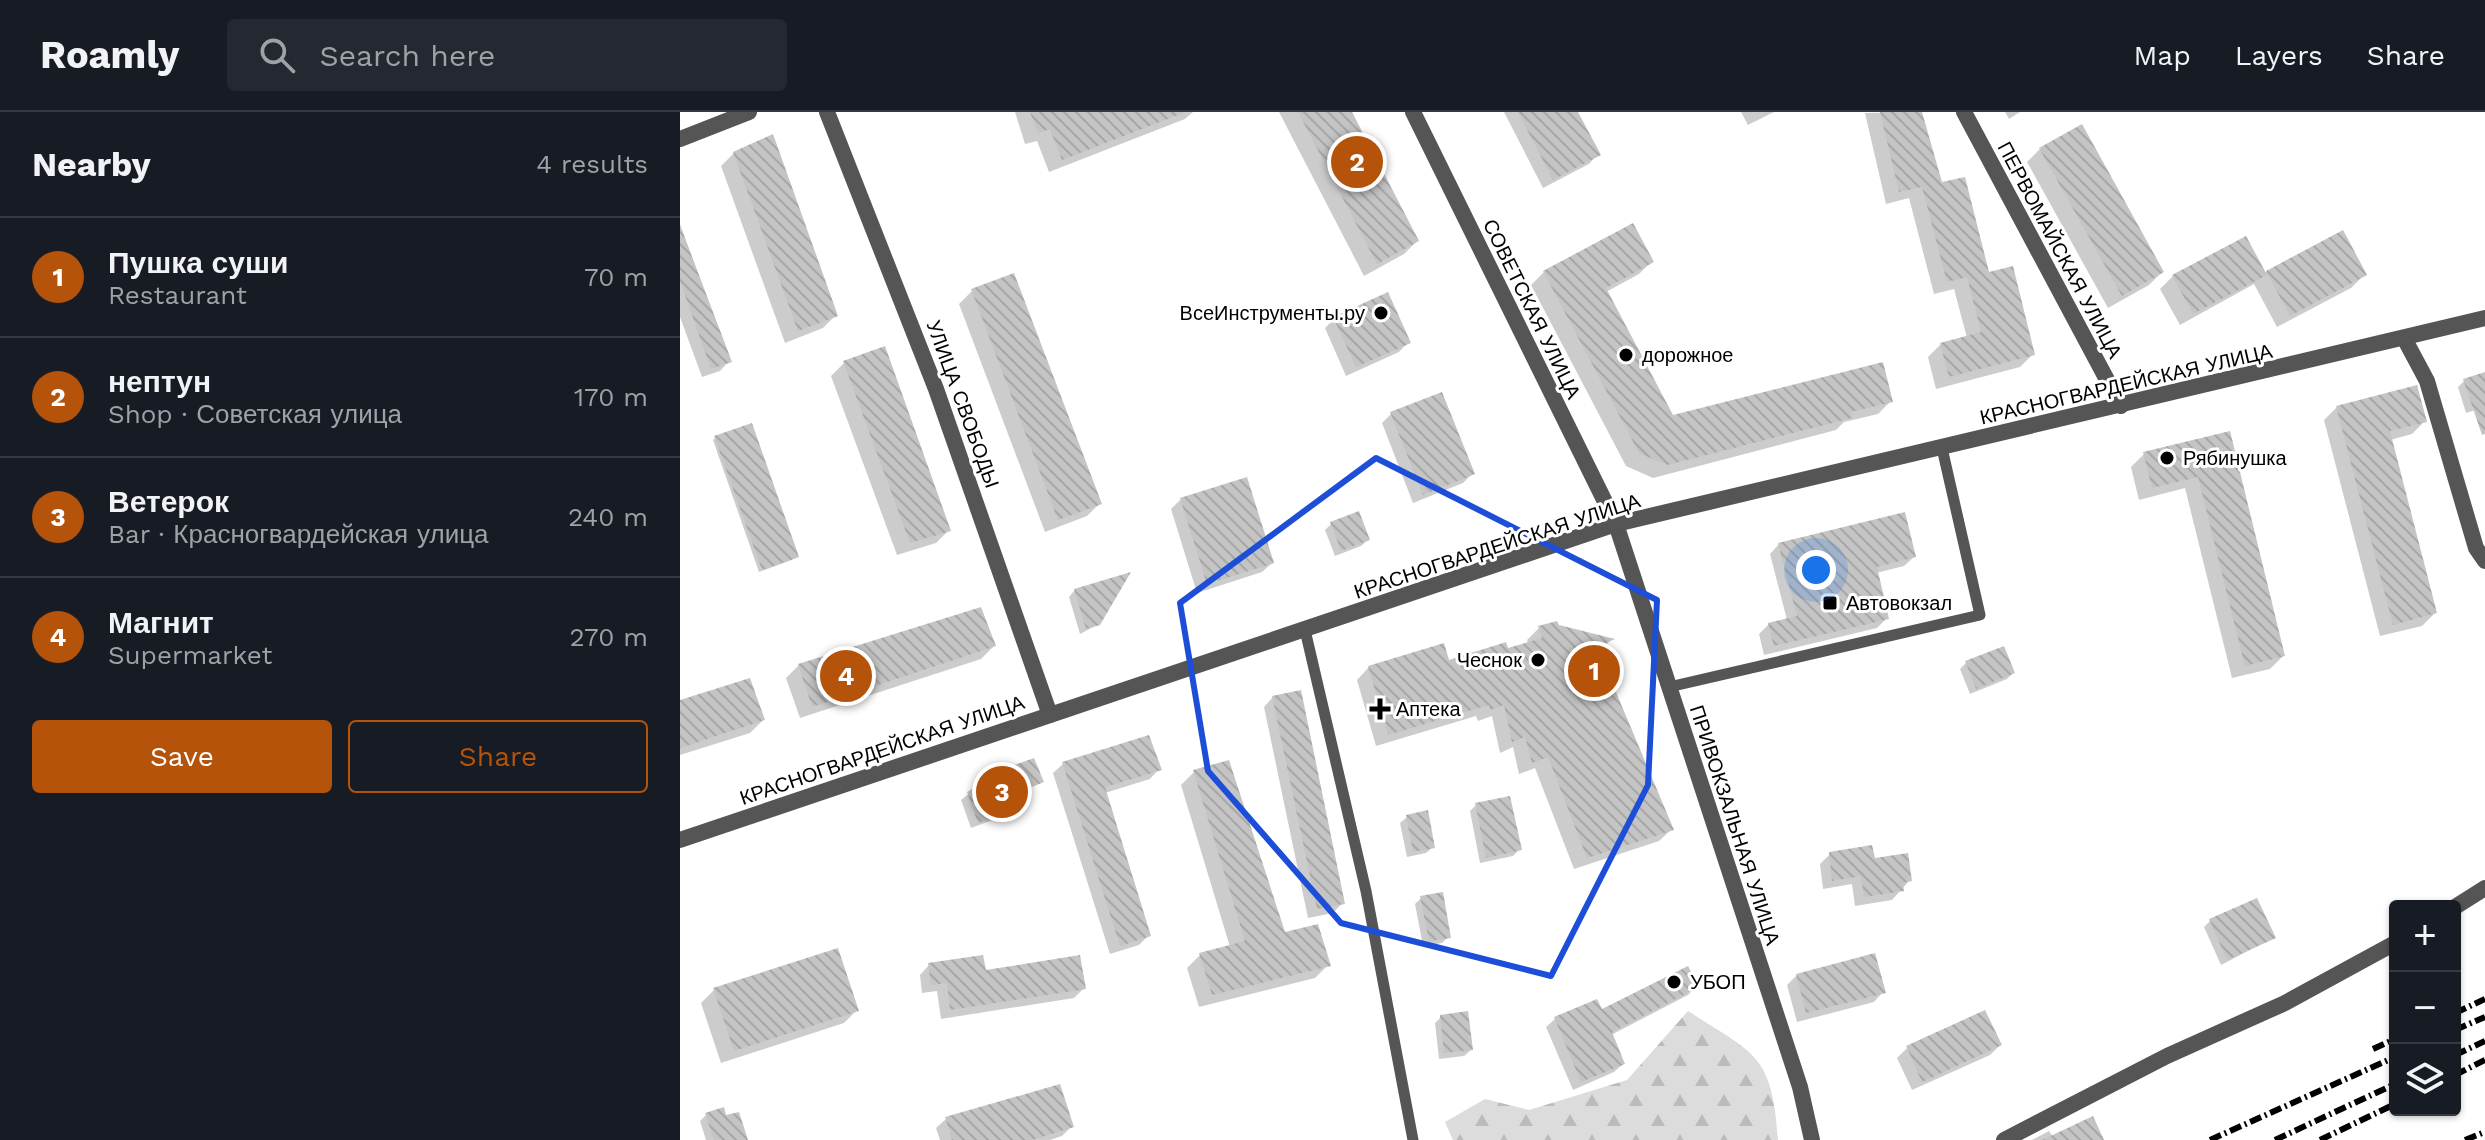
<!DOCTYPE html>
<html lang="en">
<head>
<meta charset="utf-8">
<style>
	:root { --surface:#171b24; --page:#242831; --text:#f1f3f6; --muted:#9ea1a6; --line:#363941; --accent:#b45309 }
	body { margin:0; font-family:"Work Sans",sans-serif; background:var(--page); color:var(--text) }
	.controls { position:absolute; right:24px; bottom:24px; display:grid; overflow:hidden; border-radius:8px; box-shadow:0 2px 6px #0004 }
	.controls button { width:72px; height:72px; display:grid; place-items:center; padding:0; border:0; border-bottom:2px solid var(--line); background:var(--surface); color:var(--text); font:40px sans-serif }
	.you { position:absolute; left:1136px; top:458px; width:28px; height:28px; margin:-20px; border:6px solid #fff; border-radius:50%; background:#1a73e8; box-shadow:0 0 0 12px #1a73e833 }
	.badge { display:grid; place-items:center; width:52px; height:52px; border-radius:50%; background:var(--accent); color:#fff; font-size:26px; font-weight:700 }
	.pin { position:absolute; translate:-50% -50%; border:4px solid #fff; box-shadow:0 2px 8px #0006 }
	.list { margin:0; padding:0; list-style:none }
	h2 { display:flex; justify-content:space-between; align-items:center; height:104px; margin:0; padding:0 32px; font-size:34px }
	h2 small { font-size:26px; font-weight:400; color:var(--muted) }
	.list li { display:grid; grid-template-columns:52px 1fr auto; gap:24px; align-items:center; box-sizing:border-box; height:120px; padding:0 32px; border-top:2px solid var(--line) }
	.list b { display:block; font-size:30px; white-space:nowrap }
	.list p { margin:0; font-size:26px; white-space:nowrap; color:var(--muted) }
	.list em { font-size:26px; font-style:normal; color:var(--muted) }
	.actions { display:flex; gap:16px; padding:24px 32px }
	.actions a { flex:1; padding:18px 0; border:2px solid var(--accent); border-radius:8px; text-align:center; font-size:28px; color:var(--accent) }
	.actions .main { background:var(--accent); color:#fff }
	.icon { flex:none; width:44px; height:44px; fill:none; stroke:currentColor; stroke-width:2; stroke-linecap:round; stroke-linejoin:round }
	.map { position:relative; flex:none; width:1805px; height:1028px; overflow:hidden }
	header { display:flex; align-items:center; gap:48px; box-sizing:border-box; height:112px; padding:0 40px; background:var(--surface); border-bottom:2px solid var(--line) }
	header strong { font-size:38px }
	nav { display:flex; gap:44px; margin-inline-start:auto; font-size:28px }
	.search { width:560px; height:72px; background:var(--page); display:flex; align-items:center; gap:20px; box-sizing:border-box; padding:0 28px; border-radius:8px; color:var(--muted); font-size:30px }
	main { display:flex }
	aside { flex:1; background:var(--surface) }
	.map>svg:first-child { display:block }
</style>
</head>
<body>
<header>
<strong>Roamly</strong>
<div class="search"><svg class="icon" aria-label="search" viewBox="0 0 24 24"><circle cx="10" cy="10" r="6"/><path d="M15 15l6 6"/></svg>Search here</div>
<nav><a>Map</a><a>Layers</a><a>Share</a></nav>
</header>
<main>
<aside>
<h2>Nearby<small>4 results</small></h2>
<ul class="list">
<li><span class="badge">1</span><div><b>Пушка суши</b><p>Restaurant</p></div><em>70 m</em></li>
<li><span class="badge">2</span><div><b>нептун</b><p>Shop · Советская улица</p></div><em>170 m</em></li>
<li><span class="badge">3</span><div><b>Ветерок</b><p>Bar · Красногвардейская улица</p></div><em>240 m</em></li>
<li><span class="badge">4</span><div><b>Магнит</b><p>Supermarket</p></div><em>270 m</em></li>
</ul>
<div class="actions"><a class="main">Save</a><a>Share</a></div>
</aside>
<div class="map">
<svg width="1805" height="1028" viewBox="0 0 1805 1028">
	<defs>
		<pattern id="forest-firs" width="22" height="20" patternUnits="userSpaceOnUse" patternTransform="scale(2)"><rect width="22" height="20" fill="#dcdcdc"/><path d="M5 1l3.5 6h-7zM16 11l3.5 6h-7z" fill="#bbb"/></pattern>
		<pattern id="building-back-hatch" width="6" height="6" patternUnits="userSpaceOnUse" patternTransform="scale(2)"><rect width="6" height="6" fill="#c4c4c4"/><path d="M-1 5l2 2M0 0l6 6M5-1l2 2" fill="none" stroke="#a7a7a7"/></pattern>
	</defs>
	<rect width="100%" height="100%" fill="#fff"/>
	<path fill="url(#forest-firs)" d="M1008 899C1076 943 1092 942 1098 1028H773L765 1010 805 987 849 998 947 968Z"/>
	<path fill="#0003" d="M335 0H513L505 7 369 60 357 29 345 32Z
		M599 0H670L737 129 724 142 684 164Z
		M824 0H896L918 42 909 52 863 76Z
		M1061 0H1094L1068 13Z
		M1240 0 1260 73 1353 242 1340 255 1256 277 1248 245 1261 232 1287 226 1274 177 1254 182 1229 86 1206 92 1185 1Z
		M1325 0H1340L1329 7Z
		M1360 37 1482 160 1469 173 1428 196 1347 50Z
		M54 41 156 203 143 216 105 231 41 54Z
		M0 112 49 249 40 259 22 265 0 205Z
		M972 149 959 162 926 180 992 305 1211 289 1198 302 1164 310 1156 318 973 366 946 354 851 173 864 160Z
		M1587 160 1684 163 1671 176 1597 215 1574 172 1500 213 1480 177 1493 164Z
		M292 179 420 391 407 404 365 420 279 192Z
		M654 207 728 230 719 240 666 264 645 216Z
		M164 251 269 418 256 431 217 443 151 264Z
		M1805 262V295L1786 301 1778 275 1784 269Z
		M1657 295 1745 309 1732 322 1710 328 1755 501 1742 514 1700 524 1644 308Z
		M711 302 793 361 783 371 733 391 702 311Z
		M1548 322 1603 544 1590 557 1552 566 1505 376 1459 388 1451 355 1464 342Z
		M35 326 117 445 114 447 79 460 33 328Z
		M501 387 592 451 582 460 517 481 491 397Z
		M651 412 688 428 681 434 655 444 645 418Z
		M1099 432 1234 445 1224 454 1196 461 1207 506 1197 516 1084 543 1079 522 1089 512 1107 508 1090 442Z
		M395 478 419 512 400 522 389 485Z
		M859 516 931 528 918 540 992 717 979 729 894 757 855 656 839 662 833 635 820 641 812 604 798 609 796 604 696 634 677 568 689 555 767 551 826 539 848 532 847 528Z
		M314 534 301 547 120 606 106 566 119 553Z
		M1286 551 1333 561 1327 567 1290 582 1280 557Z
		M593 585 662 791 653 801 628 806 584 595Z
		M0 590 83 608 70 621 0 643Z
		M383 652 479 657 470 667 425 681 469 823 459 833 430 842 373 661Z
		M514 660 604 823 648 853 635 866 519 895 507 856 520 843 550 835 501 673Z
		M313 662 361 670 331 686 335 696 329 702 291 716 281 688Z
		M796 693 839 738 833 744 800 751 790 699Z
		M727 705 753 735 746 741 727 745 720 711Z
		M1150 742 1193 749 1230 768 1212 788 1175 794 1172 772 1143 777 1140 752Z
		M741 786 768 825 762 831 743 834 735 792Z
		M1530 809 1593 826 1541 853 1524 815Z
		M249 853 304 860 404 876 394 886 261 907 257 879 242 881 240 863Z
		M1117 863 1203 880 1194 890 1117 910 1107 873Z
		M1016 874 1008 883 931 923 943 952 934 960 893 978 866 915 875 907 921 900Z
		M34 878 177 898 164 911 41 951 21 891Z
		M761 905 791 938 784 944 759 947 755 911Z
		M1320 933 1310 943 1232 978 1217 946 1227 936Z
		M27 1002 45 1006 65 1028H26L20 1009Z
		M266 1007 391 1015 382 1024 370 1028H260L256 1016Z
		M1369 1019 1373 1025 1422 1028H1352Z"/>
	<path fill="url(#building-back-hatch)" d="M350 0H503V1L382 48 370 17 358 21Z
		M618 0H672L739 129 697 152Z
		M838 0H898L921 43 873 68Z
		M1200 0H1242L1262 70 1285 65 1309 160 1333 154 1355 243 1269 265 1260 231 1301 220 1287 165 1267 170 1242 75 1219 80Z
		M1402 12 1484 160 1442 184 1359 36Z
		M93 22 158 204 118 219 53 40Z
		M953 111 974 150 926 176 993 303 1203 250 1213 290 1171 300 1172 306 987 353 959 341 863 159Z
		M0 113 52 250 31 257 0 169Z
		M1663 118 1687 163 1610 204 1586 159Z
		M1566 124 1587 163 1513 202 1492 163Z
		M334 161 422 392 378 408 291 177Z
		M708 180 731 231 676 255 653 205Z
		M205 234 271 419 230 431 163 249Z
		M1805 260V322L1802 323 1783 267Z
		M1737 273 1747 310 1710 319 1757 501 1713 513 1656 294Z
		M762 280 795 362 743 383 710 300Z
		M72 311 119 445 82 458 34 324Z
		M1550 319 1605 544 1565 554 1518 365 1472 376 1463 340Z
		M567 365 594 451 527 472 500 386Z
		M679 399 690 428 661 439 650 410Z
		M1225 400 1236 445 1197 455 1209 507 1094 534 1088 511 1117 504 1098 431Z
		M451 460 420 513 406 517 394 477Z
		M301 495 316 534 132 595 118 552Z
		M877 509 879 513 935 527 917 535 994 718 907 746 868 645 852 651 845 625 832 630 824 593 810 598 809 593 708 623 688 554 764 531 769 548 826 530 828 536 862 526 858 514Z
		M1324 534 1335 561 1296 577 1285 549Z
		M70 566 85 608 0 636V588Z
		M621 578 665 792 637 797 592 584Z
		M469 623 482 658 425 675 471 824 440 834 382 650Z
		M354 646 364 670 332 683 338 696 298 711 287 680 301 672 300 669 314 665 312 661Z
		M549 648 605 820 638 812 651 854 532 883 519 841 565 829 513 658Z
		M830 684 842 738 806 746 795 691Z
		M748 698 755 736 733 740 726 703Z
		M1192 733 1195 746 1228 741 1232 769 1223 771 1224 779 1184 785 1181 764 1152 769 1149 740Z
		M763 780 771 826 749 829 740 784Z
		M1577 786 1596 826 1547 848 1529 807Z
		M158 836 179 899 54 939 33 876Z
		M1195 841 1206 881 1126 901 1116 862Z
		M303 843 306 858 400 843 406 877 270 898 267 871 251 873 248 851Z
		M1008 854 1019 875 932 920 945 952 901 970 874 905 917 887 922 897Z
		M1305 898 1322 933 1242 970 1226 934Z
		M788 899 793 938 764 941 760 903Z
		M380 972 394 1015 352 1028H272L265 1005Z
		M44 995 46 1003 59 1000 68 1028H34L25 1001Z
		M1413 1004 1424 1028H1362Z"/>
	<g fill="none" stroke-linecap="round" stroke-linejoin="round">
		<path stroke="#555" stroke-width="11" d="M625 518 686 779 733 1028
			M989 575 1300 503 1262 336"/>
		<path stroke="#555" stroke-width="16" d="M147 0 256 277 370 603
			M733 0 936 412 1120 975 1132 1028
			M1284 0 1441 294
			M0 27 69 0
			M1724 226 1747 269 1796 436 1805 449
			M1775 795 1805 776
			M1324 1028 1487 944 1605 891 1715 831"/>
		<path stroke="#555" stroke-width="16" d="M0 728 936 412 1805 206"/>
		<path stroke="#000" stroke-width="6" stroke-dasharray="12 4 2 4" stroke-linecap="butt" d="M1775 901 1805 887
			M1775 918 1805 905
			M1693 937 1715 927
			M1775 943 1805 929
			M1775 963 1805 948
			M1530 1028 1715 945
			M1595 1028 1715 972
			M1640 1028 1715 992
			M1785 1028 1805 1020"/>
	</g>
	<path fill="none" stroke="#1d4ed8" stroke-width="6" stroke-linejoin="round" d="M696 346 977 488 968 673 871 864 661 811 528 659 500 491Z"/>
	<g fill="#000" stroke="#fff" stroke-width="3">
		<circle cx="701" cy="201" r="8"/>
		<circle cx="946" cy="243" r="8"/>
		<circle cx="1487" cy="346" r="8"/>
		<rect x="1142" y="483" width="16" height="16" rx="4"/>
		<circle cx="858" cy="548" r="8"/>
		<path d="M696 585h8v8h8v8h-8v8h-8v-8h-8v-8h8z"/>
		<circle cx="994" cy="870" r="8"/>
	</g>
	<g text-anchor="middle" stroke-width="6" stroke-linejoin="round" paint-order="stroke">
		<g font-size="20" fill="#000" stroke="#fff">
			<text transform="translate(1380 138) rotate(62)" y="7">ПЕРВОМАЙСКАЯ УЛИЦА</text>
			<text transform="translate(852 197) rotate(64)" y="7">СОВЕТСКАЯ УЛИЦА</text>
			<text transform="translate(1446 272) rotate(-13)" y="7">КРАСНОГВАРДЕЙСКАЯ УЛИЦА</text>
			<text transform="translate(283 292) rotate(70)" y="7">УЛИЦА СВОБОДЫ</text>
			<text transform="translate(817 434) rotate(-18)" y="7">КРАСНОГВАРДЕЙСКАЯ УЛИЦА</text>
			<text transform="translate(202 638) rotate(-19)" y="7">КРАСНОГВАРДЕЙСКАЯ УЛИЦА</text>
			<text transform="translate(1055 713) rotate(72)" y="7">ПРИВОКЗАЛЬНАЯ УЛИЦА</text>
		</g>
		<g font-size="20" fill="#000" stroke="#fff" text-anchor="start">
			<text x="685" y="208" text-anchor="end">ВсеИнструменты.ру</text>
			<text x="962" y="250">дорожное</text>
			<text x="1503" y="353">Рябинушка</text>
			<text x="1166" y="498">Автовокзал</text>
			<text x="842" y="555" text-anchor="end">Чеснок</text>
			<text x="716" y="604">Аптека</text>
			<text x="1010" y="877">УБОП</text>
		</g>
	</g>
</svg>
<div class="controls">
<button>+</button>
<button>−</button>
<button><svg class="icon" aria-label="layers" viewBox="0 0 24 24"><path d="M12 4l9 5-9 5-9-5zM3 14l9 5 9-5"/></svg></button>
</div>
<div class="you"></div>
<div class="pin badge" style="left:914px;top:559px">1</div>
<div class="pin badge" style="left:677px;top:50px">2</div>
<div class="pin badge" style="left:322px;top:680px">3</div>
<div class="pin badge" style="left:166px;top:564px">4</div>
</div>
</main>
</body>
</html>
